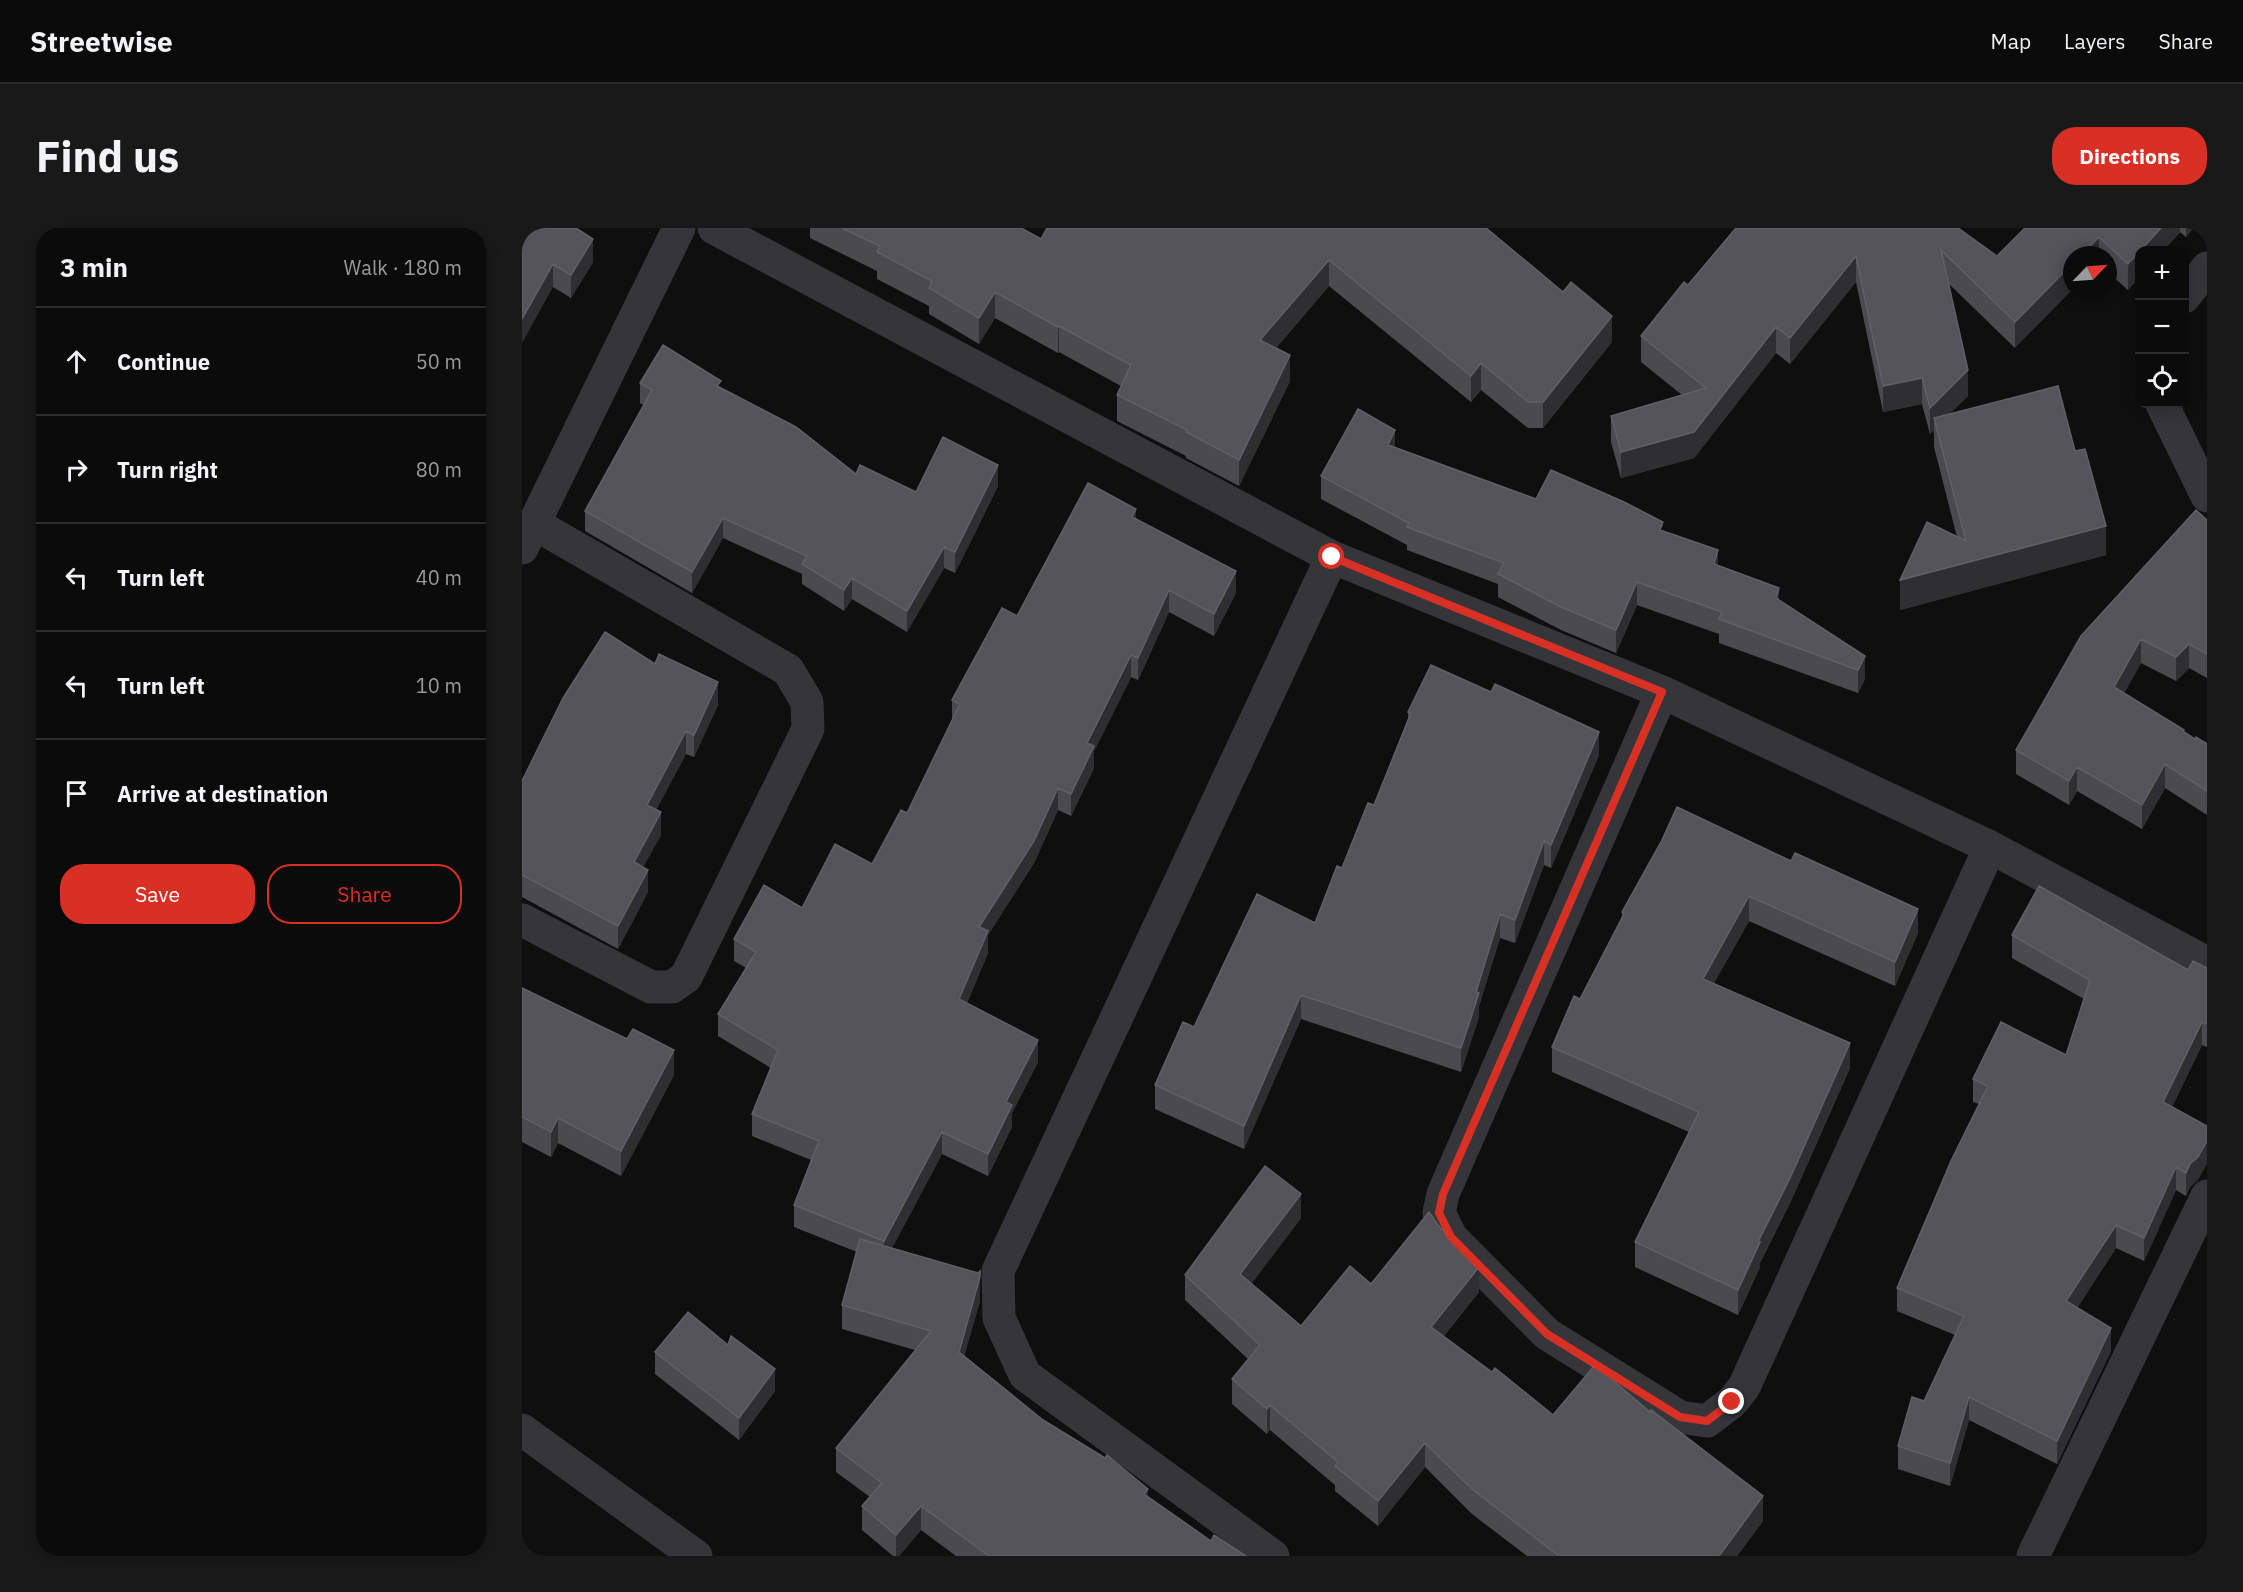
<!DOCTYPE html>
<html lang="en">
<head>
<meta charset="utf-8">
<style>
	:root { --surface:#0c0b0c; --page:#1a191a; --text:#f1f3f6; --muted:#9a9b9d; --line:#2c2b2d; --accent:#d93025 }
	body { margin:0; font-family:"IBM Plex Sans",sans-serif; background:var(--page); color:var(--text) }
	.controls { position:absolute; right:18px; top:18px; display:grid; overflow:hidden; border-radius:12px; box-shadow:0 3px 15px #0003 }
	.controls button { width:54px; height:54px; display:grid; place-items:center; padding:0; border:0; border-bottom:2px solid var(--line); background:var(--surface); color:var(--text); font:30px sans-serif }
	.compass { position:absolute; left:1541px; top:18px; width:54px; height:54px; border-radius:50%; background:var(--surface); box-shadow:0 3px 15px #0003; rotate:65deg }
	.stop { position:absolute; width:18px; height:18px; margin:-14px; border:4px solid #d93025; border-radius:50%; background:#fff }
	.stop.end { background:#d93025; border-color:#fff; box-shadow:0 2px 6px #0008 }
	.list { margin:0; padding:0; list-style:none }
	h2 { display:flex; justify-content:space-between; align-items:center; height:78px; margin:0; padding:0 24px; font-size:26px }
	h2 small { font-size:20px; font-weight:400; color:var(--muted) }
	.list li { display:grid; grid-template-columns:39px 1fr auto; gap:18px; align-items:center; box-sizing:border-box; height:108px; padding:0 24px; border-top:2px solid var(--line) }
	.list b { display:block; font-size:22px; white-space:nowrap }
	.list em { font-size:20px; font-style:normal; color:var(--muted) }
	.actions { display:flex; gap:12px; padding:18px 24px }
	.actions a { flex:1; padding:14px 0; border:2px solid var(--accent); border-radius:24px; text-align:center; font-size:21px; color:var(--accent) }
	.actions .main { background:var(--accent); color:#fff }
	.icon { flex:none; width:33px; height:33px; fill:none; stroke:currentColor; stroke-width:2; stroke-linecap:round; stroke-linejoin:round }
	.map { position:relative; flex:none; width:1685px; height:1328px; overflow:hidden; border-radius:24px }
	header { display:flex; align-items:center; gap:36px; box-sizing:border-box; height:84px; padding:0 30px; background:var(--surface); border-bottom:2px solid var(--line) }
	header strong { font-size:28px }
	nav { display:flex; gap:33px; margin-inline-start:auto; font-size:21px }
	.intro { display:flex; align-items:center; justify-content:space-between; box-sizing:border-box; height:144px; padding:0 36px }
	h1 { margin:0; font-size:42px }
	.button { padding:15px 27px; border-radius:24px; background:var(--accent); color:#fff; font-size:21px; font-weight:700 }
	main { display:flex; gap:36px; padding:0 36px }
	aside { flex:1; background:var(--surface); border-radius:24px; box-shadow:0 3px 15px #0003 }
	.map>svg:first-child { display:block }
</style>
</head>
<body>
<header>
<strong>Streetwise</strong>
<nav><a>Map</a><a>Layers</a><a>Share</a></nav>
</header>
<div class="intro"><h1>Find us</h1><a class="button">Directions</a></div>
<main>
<aside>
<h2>3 min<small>Walk · 180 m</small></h2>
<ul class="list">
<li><svg class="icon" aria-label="ahead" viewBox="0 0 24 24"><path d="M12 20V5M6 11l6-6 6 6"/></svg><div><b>Continue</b></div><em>50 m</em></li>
<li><svg class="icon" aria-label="right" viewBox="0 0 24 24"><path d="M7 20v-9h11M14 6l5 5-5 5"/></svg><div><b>Turn right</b></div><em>80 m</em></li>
<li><svg class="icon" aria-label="left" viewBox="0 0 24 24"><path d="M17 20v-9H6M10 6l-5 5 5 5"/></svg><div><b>Turn left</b></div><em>40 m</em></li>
<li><svg class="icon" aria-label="left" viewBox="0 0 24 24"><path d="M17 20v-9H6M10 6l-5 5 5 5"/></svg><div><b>Turn left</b></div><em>10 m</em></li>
<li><svg class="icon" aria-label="arrive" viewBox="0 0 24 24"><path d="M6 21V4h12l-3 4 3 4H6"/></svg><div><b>Arrive at destination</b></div></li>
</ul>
<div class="actions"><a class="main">Save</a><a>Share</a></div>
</aside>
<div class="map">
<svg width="1685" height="1328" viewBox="0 0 1685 1328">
	<rect width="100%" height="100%" fill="#100f10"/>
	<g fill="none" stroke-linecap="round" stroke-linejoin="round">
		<path stroke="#36363a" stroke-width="33" d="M192 0 810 329 1140 464 1468 619 1685 735
			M1662 69 1685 40
			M1640 176 1685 268
			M0 320 157 0
			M1140 464 921 966 917 985 929 1009 1025 1106 1158 1189 1185 1193 1210 1174 1222 1159 1468 619
			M0 692 129 759H150L164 749 286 501 285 474 266 442 13 296
			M0 1202 174 1328
			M751 1328 503 1147 477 1090 476 1043 810 329
			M1511 1328 1685 968"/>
	</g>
	<path fill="#4b4b4f" d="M0 0 71 34 49 70 31 59Z
		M288 0H499L519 11 964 0 1090 114 1021 200H1006L959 162 949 174 807 58 754 120 768 153 717 258 664 230V228L595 193V167L599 158 537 124 536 125 473 90 457 116 407 86V78L355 51V43L288 10Z
		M1214 0 1475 28 1503 0H1671L1664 9 1658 4 1642 22H1617V49L1606 62 1586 44V27H1550L1493 120 1426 55 1446 168 1428 185 1553 223 1584 327 1378 382 1435 309 1412 219V202L1408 206 1400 176 1361 184 1334 54 1268 136 1254 125 1172 230 1099 250 1089 214V188L1160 167 1119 134V108L1166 57Z
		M118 155 199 160 334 246 394 264 476 258 433 345 422 340 385 404 330 371 322 383 280 356V346L201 310 170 365 63 303V283L122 177 118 175Z
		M873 219 1014 271 1141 303 1196 338 1257 372 1343 428V451L1336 465 1197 415V406L1115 377 1094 425 1039 402 976 369V356L885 322V317L799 271V248Z
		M614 292 714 365 692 408 647 384 616 452 609 449 572 523V540L549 588 536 582 512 635 466 707V725L445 775 516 834 490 885V899L466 948 420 926 370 1020 458 1073 442 1128 521 1192 626 1270 689 1313 724 1328H434L399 1302 377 1328H371L340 1302V1278L348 1269 314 1244V1220L393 1122 320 1101V1077L335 1024 272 999V977L289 932 230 908V886L249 840 196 808V786L224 740 212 733V711L280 680 350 636 385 585 430 492V472L495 388Z
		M1685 292V450L1667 440 1654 453 1619 435 1602 465 1673 511 1685 516V587L1643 560 1620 601 1555 563 1547 577 1494 546V522Z
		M196 477 172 529 164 526 134 582 139 607 121 639 126 664 96 721 0 669V553Z
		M886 484 1077 527 1029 640 1022 637 993 715 978 710 957 778V789L939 844 779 791 722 921 633 881V857L672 799 793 695 852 577 886 491Z
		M1140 612 1396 705 1373 758 1227 693 1192 755 1328 840 1269 973 1238 1035V1039L1216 1087 1113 1039V1014L1167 904 1030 844V819L1058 771 1100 689V684Z
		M1490 707 1666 742 1685 740V819L1680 817 1650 879 1676 952 1668 959 1664 968 1654 962 1622 1033 1594 1020 1555 1080 1589 1123 1535 1236 1447 1192 1428 1258 1376 1241V1218L1402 1173 1433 1107 1375 1083V1060L1457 876 1451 874V851L1544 827 1562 771 1490 730Z
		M0 760 152 847 99 948 36 915 29 929 0 914Z
		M779 990 729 1056 779 1098 849 1056 957 1064 922 1108 970 1144 1031 1187 1241 1293 1215 1328H1005L950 1286 903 1239 856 1298 813 1263V1257L748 1202 745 1206 710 1176V1151L726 1131 663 1072V1047Z
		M133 1124 253 1163 217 1212 133 1146Z"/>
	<path fill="#2f2f32" d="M1639 0H1658V4L1642 22H1618Z
		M1664 0H1671L1664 9Z
		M1577 9V27H1559Z
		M71 11V34L49 70V47Z
		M1617 23V49L1606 62V36Z
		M1334 28V54L1268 136V110Z
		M807 32V58L738 138V112Z
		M31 36V59L0 115V91Z
		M1550 36V62L1493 120V94Z
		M473 64V90L457 116V90Z
		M1090 88V114L1021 200V174Z
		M537 98V124L536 125V99Z
		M1254 99V125L1172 230 1099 250V224L1172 204Z
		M768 127V153L717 258V232Z
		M959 135V162L949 174V148Z
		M1446 142V168L1414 200 1412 190V202L1408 206V180Z
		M1400 150V176L1361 184V158Z
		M873 202V225L866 217Z
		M476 237V258L433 345V324Z
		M614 281V303L610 289Z
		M201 290V310L170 365V344Z
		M1584 298V327L1378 382V352Z
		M422 319V340L385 404V383Z
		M1196 322V346L1192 336Z
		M714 343V365L692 408V386Z
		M330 350V371L322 383V362Z
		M1115 354V377L1094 425V402Z
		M1257 360V383L1254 370Z
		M647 362V384L616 452V430Z
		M1619 411V435L1592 483V459Z
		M1667 416V440L1654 453V429Z
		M609 427V449L572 523V540L549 588V566L565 515Z
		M1343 428V451L1336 465V442Z
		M196 454V477L172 529V507Z
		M164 503V526L125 599V577Z
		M1077 504V527L1029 640V617Z
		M1643 536V560L1620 601V577Z
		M1555 539V563L1547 577V553Z
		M536 560V582L512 635 466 707V725L437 793V771L457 699Z
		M139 584V607L112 656V634Z
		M1022 613V637L993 715V692Z
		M126 642V664L96 721V698Z
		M1227 668V693L1181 775V751Z
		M1396 681V705L1373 758V734Z
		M978 686V710L957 778V789L939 844V820L954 764Z
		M779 767V791L722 921V898Z
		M1680 794V817L1641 897V874Z
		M516 812V834L490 885V899L466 948V926L484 874Z
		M1328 815V840L1269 973 1238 1035V1039L1216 1087V1062L1236 1014Z
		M152 822V847L99 948V923Z
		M36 890V915L29 929V904Z
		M420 904V926L362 1035V1013Z
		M1685 913V936L1676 952 1668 959 1664 968V945L1668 936Z
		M1654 939V962L1622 1033V1010Z
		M779 966V990L718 1071V1046Z
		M1594 997V1020L1544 1096V1073Z
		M957 1039V1064L909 1124V1099Z
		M458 1049V1073L437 1147V1124Z
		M1589 1100V1123L1535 1236V1213Z
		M253 1141V1163L217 1212V1190Z
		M1447 1169V1192L1428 1258V1235Z
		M748 1177V1202L745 1206V1181Z
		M903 1215V1239L856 1298V1273Z
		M626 1261V1285L622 1266Z
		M1241 1268V1293L1215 1328H1197Z
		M399 1278V1302L377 1328H374V1307Z"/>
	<path fill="#54545a" stroke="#606167" stroke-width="1.5" d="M0 0H54L71 11 49 47 31 36 0 91Z
		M320 0H499L519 11 525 0H964L1041 64 1049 54 1090 88 1021 174H1006L959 135 949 148 807 32 738 112 768 127 717 232 664 204 665 202 595 167 609 137 537 98 536 99 473 64 457 90 407 60 410 53 355 24 358 18Z
		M1214 0H1436L1475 28 1503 0H1639L1606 36 1577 9 1559 27H1550V36L1493 94 1419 22 1446 142 1408 180 1400 150 1361 158 1334 28 1268 110 1254 99 1172 204 1099 224 1089 188 1184 160 1119 108 1162 54 1166 57Z
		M141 117 199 153 195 158 274 199 334 246 338 237 394 264 421 209 476 237 433 324 422 319 385 383 330 350 322 362 280 336 285 328 201 290 170 344 63 283 130 162 118 155Z
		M1536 158 1553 223 1563 221 1584 298 1378 352 1405 294 1444 313 1412 190Z
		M836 181 873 202 866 217 1014 271 1029 242 1102 274 1141 294 1138 302 1196 322 1192 336 1257 360 1254 370 1343 428 1336 442 1197 391 1200 384 1115 354 1094 402 1039 379 976 346 982 335 885 299 887 295 799 248Z
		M566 255 614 281 610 289 714 343 692 386 647 362 616 430 609 427 565 515 572 518 549 566 536 560 512 613 457 699 466 703 437 771 516 812 484 874 490 877 466 926 420 904 362 1013 272 977 297 913 230 886 256 822 196 786 234 724 212 711 242 657 280 680 313 616 350 636 379 582 385 585 438 476 430 472 480 380 495 388Z
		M1674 282 1685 292V426L1667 416 1654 429 1619 411 1592 459 1662 502 1661 503 1673 511 1674 509 1685 516V563L1643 536 1620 577 1555 539 1547 553 1494 522 1559 408Z
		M83 404 133 436 137 426 196 454 172 507 164 503 125 577 139 584 112 634 126 642 96 698 0 647V553L41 470Z
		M909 437 969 464 973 456 1077 504 1029 617 1022 613 993 692 978 686 954 764 957 765 939 820 779 767 722 898 633 857 661 794 672 799 735 666 793 695 815 638 820 640 846 575 852 577 889 485 886 484Z
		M1155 579 1269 633 1273 625 1396 681 1373 734 1227 668 1181 751 1328 815 1269 948 1236 1014H1238L1216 1062 1113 1014 1177 884 1030 819 1052 768 1058 771 1102 686 1100 684 1140 612Z
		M1517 658 1666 742 1671 733 1685 740V796L1680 794 1641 874 1685 898V913L1676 929 1668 936 1664 945 1654 939 1622 1010 1594 997 1544 1073 1589 1100 1535 1213 1447 1169 1428 1235 1376 1218 1390 1169 1402 1173 1442 1088 1375 1060 1429 933 1466 858 1451 851 1479 794 1544 827 1568 752 1490 707Z
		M0 760 105 811 111 801 152 822 99 923 36 890 29 904 0 889Z
		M743 938 779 966 718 1046 779 1098 828 1038 849 1056 907 984 916 997 957 1039 909 1099 970 1144 973 1140 1031 1187 1073 1137 1128 1184 1129 1182 1241 1268 1197 1328H1037L950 1261 903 1215 856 1273 813 1238 816 1234 748 1177 745 1181 710 1151 738 1117 663 1047Z
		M338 1011 456 1045 458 1043V1049L437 1124 521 1192 583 1230 585 1227 626 1261 622 1266 689 1313 692 1307 724 1328H467L399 1278 374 1307 340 1278 360 1255 314 1220 409 1103 320 1077Z
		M166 1084 206 1117 209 1108 253 1141 217 1190 133 1124Z"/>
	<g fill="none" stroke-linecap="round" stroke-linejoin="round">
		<path stroke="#d93025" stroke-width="8" d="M810 329 1140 464 921 966 917 985 929 1009 1025 1106 1158 1189 1185 1193 1210 1174"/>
	</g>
</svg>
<div class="controls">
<button>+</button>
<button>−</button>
<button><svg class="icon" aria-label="locate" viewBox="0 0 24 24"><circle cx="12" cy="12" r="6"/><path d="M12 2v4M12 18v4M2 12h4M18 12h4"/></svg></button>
</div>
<svg class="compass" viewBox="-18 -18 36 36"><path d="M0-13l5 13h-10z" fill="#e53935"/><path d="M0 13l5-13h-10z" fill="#9a9b9d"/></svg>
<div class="stop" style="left:810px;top:329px"></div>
<div class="stop end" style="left:1210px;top:1174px"></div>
</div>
</main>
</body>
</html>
